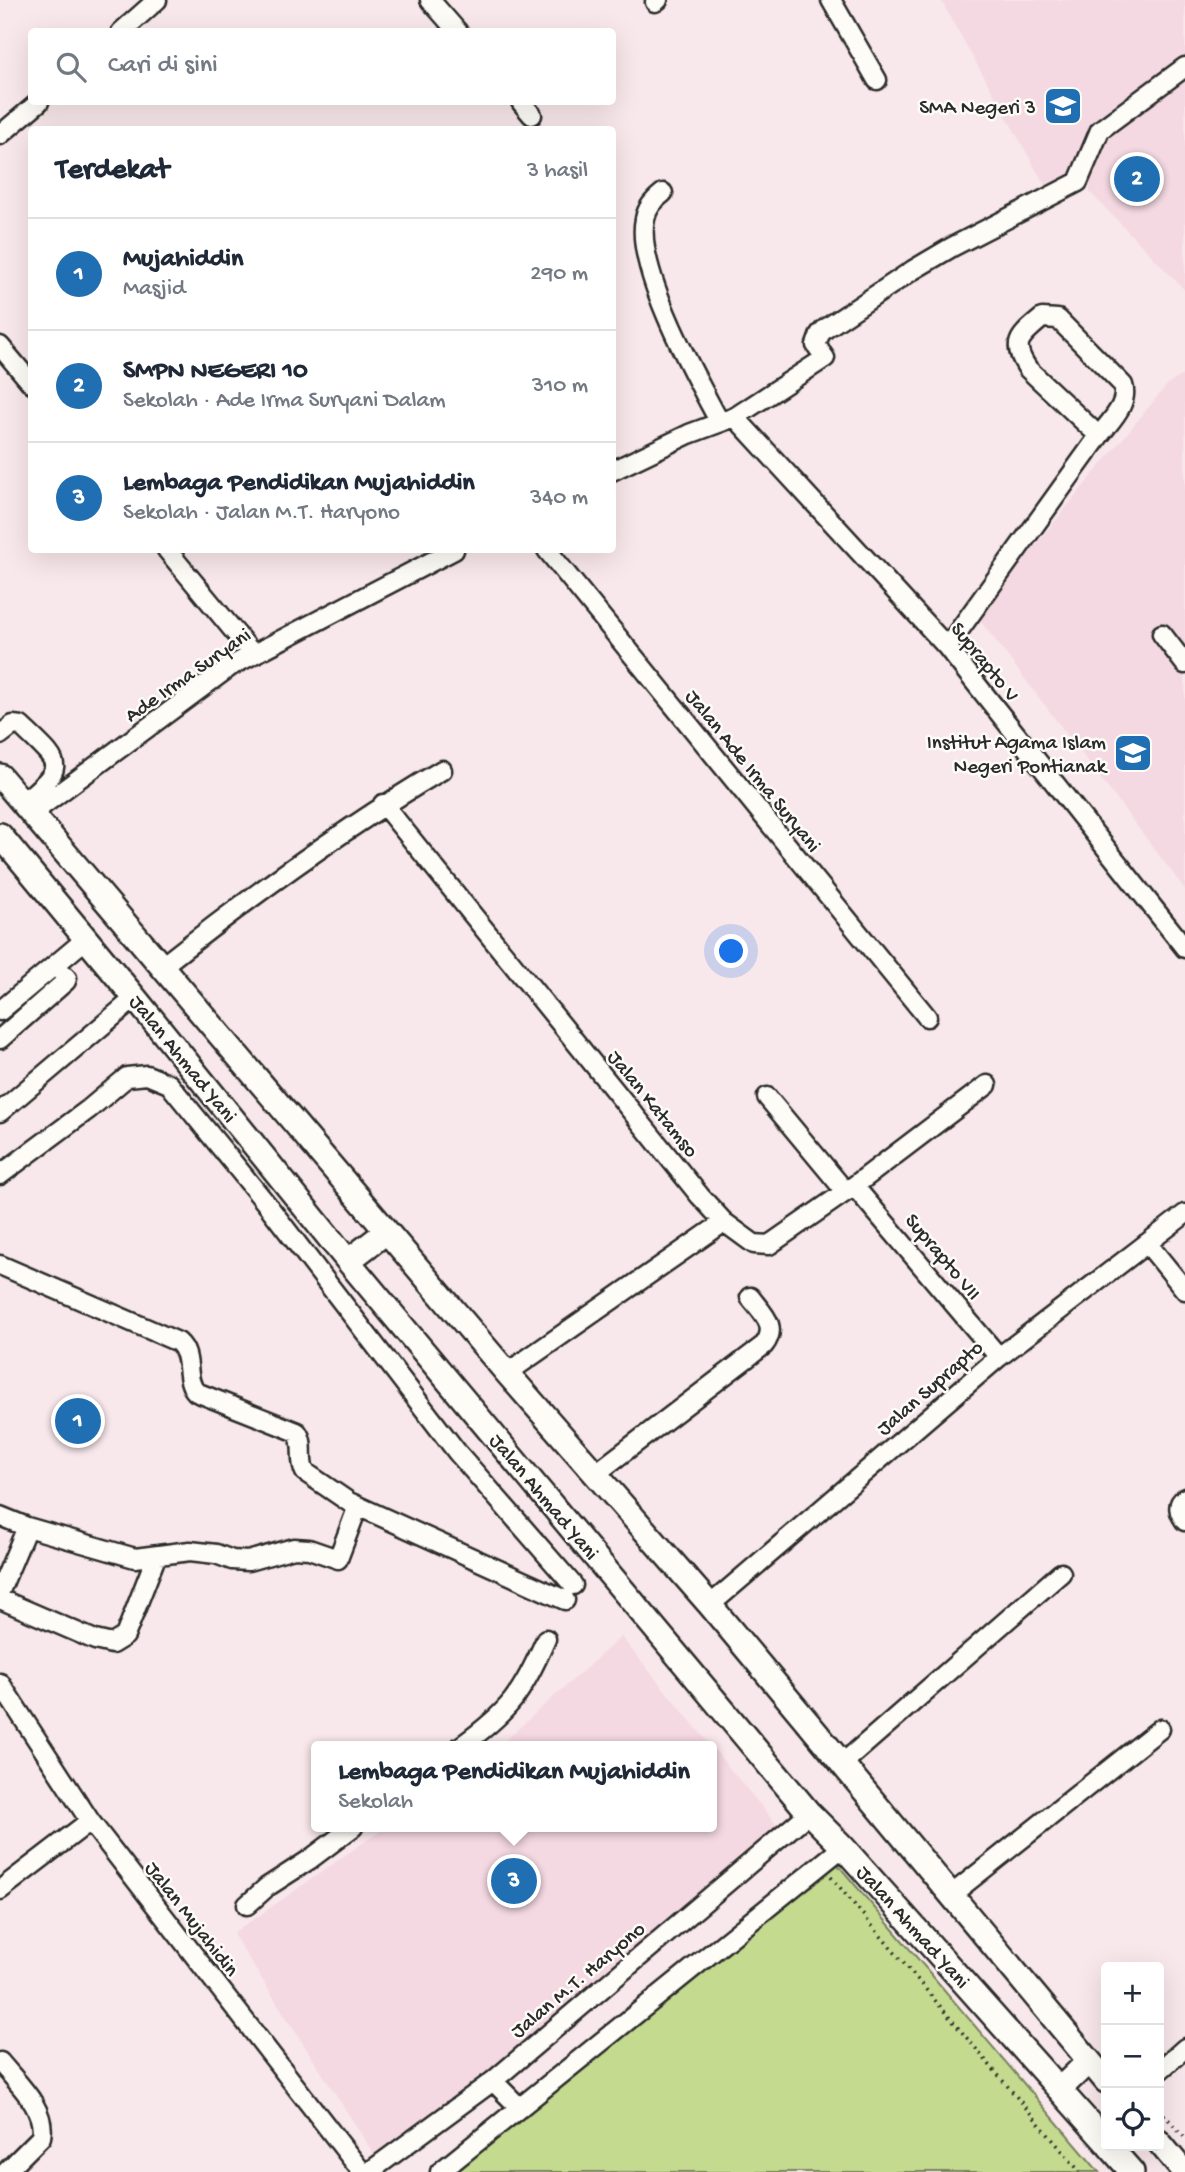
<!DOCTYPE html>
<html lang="id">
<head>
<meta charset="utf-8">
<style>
	:root { --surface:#fff; --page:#f2f2f3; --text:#1f2937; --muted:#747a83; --line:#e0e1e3; --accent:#1f6fb2 }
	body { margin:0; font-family:"Gochi Hand",sans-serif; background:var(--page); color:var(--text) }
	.controls { position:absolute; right:21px; bottom:21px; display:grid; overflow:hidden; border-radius:7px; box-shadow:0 7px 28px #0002 }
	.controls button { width:63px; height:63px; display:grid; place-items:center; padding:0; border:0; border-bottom:2px solid var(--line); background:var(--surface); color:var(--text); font:35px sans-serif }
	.you { position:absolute; left:732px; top:952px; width:24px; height:24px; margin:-18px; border:5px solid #fff; border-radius:50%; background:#1a73e8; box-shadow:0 0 0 10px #1a73e833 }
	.badge { display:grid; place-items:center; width:46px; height:46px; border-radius:50%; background:var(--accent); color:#fff; font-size:23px; font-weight:700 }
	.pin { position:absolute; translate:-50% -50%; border:4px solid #fff; box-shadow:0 2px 7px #0006 }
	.popup { position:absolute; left:311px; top:1741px; width:406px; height:91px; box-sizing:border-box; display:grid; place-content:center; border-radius:7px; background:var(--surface); filter:drop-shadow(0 2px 5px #0005); font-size:23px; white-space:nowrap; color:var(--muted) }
	.popup b { font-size:26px; color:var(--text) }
	.popup::after { content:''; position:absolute; left:50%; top:100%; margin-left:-14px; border:14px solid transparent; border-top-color:var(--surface) }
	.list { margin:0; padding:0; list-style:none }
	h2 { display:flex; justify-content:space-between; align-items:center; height:91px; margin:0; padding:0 28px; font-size:30px }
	h2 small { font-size:23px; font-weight:400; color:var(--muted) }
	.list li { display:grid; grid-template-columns:46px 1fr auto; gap:21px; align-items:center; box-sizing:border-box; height:112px; padding:0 28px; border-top:2px solid var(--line) }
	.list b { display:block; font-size:26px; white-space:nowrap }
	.list p { margin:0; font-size:23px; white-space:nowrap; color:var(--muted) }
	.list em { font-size:23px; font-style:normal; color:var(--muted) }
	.icon { flex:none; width:38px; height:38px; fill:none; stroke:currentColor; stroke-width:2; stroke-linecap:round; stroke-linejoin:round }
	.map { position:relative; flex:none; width:1185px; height:2172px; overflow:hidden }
	.search { position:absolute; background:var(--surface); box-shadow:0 7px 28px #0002; left:28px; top:28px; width:588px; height:77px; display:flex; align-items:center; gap:18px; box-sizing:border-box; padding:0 24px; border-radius:7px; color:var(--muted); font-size:26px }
	.panel { position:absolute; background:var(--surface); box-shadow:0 7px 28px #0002; left:28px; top:126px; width:588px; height:427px; border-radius:7px }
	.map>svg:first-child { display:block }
</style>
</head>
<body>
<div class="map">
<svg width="1185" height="2172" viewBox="0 0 1185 2172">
	<rect width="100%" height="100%" fill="#f8e7eb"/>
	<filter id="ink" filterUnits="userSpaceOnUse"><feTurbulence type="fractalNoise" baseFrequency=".0143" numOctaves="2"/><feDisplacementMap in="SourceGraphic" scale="14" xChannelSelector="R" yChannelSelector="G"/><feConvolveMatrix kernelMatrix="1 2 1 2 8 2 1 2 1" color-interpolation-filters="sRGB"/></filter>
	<g filter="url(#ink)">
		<path fill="#f4d8e2" d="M941 0H1185V63L1095 127 1073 174 1045 185Z
			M1185 74V290L1090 192 1089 165 1108 130Z
			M1185 374V889L977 616 1168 384Z
			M621 1637 711 1746H499Z
			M712 1747 779 1828 493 2081 378 2160 233 1934 386 1827H712Z"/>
		<path fill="#c3da8f" stroke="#77825d" stroke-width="2" d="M828 1853 1099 2172H457Z"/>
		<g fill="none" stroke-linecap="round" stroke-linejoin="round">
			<defs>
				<path id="minor" d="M430 0 458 32
					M831 0 877 80
					M655 2 658 0
					M121 32 157 0
					M521 102 532 115
					M0 135 39 102
					M663 193C653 201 647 208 645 219 634 267 696 378 719 421
					M0 346 32 384
					M735 417 947 647 1185 948
					M612 471 689 434 735 417 825 358 816 345 820 334 825 329 913 270 952 247 1078 182 1100 130 1185 67
					M167 550 252 653
					M547 550 927 1017
					M1162 634 1185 664
					M947 647 1099 436 1028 369C1010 342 1020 337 1042 318L1058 319 1123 385C1129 404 1111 420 1099 436
					M0 735 13 725 21 726C62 765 68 765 22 803
					M383 804 700 1196 724 1222 507 1373
					M31 814 231 666 454 550
					M161 967C251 896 344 828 442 770
					M0 1011 86 939
					M0 1039 66 981 67 978 55 965
					M767 1097 845 1191
					M0 1112 135 998
					M0 1175 89 1109 127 1077 147 1075 169 1084 269 1207 457 1452 573 1585
					M854 1186 999 1357
					M724 1222 754 1244 769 1245 854 1186 987 1085
					M1147 1243 1185 1290
					M0 1265 178 1342C194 1356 183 1378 196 1392L297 1432C306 1444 298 1459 305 1472L349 1502 565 1600
					M595 1474 764 1345C779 1326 762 1313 750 1297
					M1185 1498C1176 1504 1179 1513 1185 1521
					M0 1516 27 1527 135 1558 190 1551 216 1554 232 1560 248 1561 294 1548 309 1549 338 1559 358 1506
					M0 1591 27 1527
					M0 1599 95 1640 112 1644 125 1636 156 1557
					M710 1605 999 1357 1185 1214
					M0 1683 90 1821 362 2172
					M461 1746C510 1711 522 1694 546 1639
					M842 1764 1061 1573
					M0 1890 90 1821
					M951 1895 1160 1729
					M247 1905 267 1887 309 1860 353 1827
					M0 2062C17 2083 47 2109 41 2137L6 2172
					M1159 2071 1185 2048
					M493 2081 520 2108
					M369 2172 493 2081 809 1813
					M440 2172 843 1847"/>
				<path id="major" d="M0 776 507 1373 710 1605 1106 2081
					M0 835 135 998 348 1261 809 1813 843 1847 1106 2142
					M348 1261 386 1232
					M1060 2089 1089 2061
					M1159 2142 1184 2172
					M1109 2146 1132 2172"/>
			</defs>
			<use href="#minor" stroke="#2b2b2b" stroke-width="23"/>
			<use href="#major" stroke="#2b2b2b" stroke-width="28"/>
			<path stroke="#2b2b2b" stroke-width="3.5" stroke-dasharray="2 5" stroke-linecap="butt" d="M831 1877 1080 2172
				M1159 2109 1185 2138"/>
			<use href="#minor" stroke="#fdfcf7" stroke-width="18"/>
			<use href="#major" stroke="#fdfcf7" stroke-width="23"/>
		</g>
	</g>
	<defs>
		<symbol id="school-square" viewBox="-11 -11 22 22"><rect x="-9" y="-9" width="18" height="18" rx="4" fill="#1f6fb2" stroke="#fdfcf7"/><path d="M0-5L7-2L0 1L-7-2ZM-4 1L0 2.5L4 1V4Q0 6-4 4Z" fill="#fff"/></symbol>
		<symbol id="university-square" viewBox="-11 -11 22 22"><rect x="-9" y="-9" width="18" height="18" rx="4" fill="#1f6fb2" stroke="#fdfcf7"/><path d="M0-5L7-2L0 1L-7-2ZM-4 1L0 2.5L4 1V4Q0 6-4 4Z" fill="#fff"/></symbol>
	</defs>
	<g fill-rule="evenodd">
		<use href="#school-square" x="1041" y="84" width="44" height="44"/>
		<use href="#university-square" x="1111" y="731" width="44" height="44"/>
	</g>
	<g text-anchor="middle" stroke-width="5" stroke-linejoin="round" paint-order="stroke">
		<g font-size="21" fill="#2b2b2b" stroke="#fdfcf7" text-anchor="end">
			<text x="1036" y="113">SMA Negeri 3</text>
			<text x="1106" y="748">Institut Agama Islam<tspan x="1106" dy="24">Negeri Pontianak</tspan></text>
		</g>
		<g font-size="21" fill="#2b2b2b" stroke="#fdfcf7">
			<text transform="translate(986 661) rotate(51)" y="7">Suprapto V</text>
			<text transform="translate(187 674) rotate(-35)" y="7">Ade Irma Suryani</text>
			<text transform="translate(754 770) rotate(51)" y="7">Jalan Ade Irma Suryani</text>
			<text transform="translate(184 1058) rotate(51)" y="7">Jalan Ahmad Yani</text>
			<text transform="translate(654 1103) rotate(51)" y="7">Jalan Katamso</text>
			<text transform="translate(944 1256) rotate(50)" y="7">Suprapto VII</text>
			<text transform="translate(929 1387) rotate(-41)" y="7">Jalan Suprapto</text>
			<text transform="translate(545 1496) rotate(50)" y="7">Jalan Ahmad Yani</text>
			<text transform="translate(193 1918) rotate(52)" y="7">Jalan Mujahidin</text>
			<text transform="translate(914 1926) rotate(48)" y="7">Jalan Ahmad Yani</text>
			<text transform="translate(577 1979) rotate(-40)" y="7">Jalan M.T. Haryono</text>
		</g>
	</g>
</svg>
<div class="controls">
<button>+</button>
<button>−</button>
<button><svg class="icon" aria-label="locate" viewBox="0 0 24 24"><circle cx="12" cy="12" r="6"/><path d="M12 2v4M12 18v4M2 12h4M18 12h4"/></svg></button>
</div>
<div class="you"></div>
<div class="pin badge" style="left:78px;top:1421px">1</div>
<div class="pin badge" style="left:1137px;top:179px">2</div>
<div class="pin badge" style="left:514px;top:1881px">3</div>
<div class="popup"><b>Lembaga Pendidikan Mujahiddin</b>Sekolah</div>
<div class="search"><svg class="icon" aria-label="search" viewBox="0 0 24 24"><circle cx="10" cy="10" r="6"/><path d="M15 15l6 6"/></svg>Cari di sini</div>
<section class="panel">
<h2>Terdekat<small>3 hasil</small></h2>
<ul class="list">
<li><span class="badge">1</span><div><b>Mujahiddin</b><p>Masjid</p></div><em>290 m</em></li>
<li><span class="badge">2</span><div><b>SMPN NEGERI 10</b><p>Sekolah · Ade Irma Suryani Dalam</p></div><em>310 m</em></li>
<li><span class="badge">3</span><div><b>Lembaga Pendidikan Mujahiddin</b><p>Sekolah · Jalan M.T. Haryono</p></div><em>340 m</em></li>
</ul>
</section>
</div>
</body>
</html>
